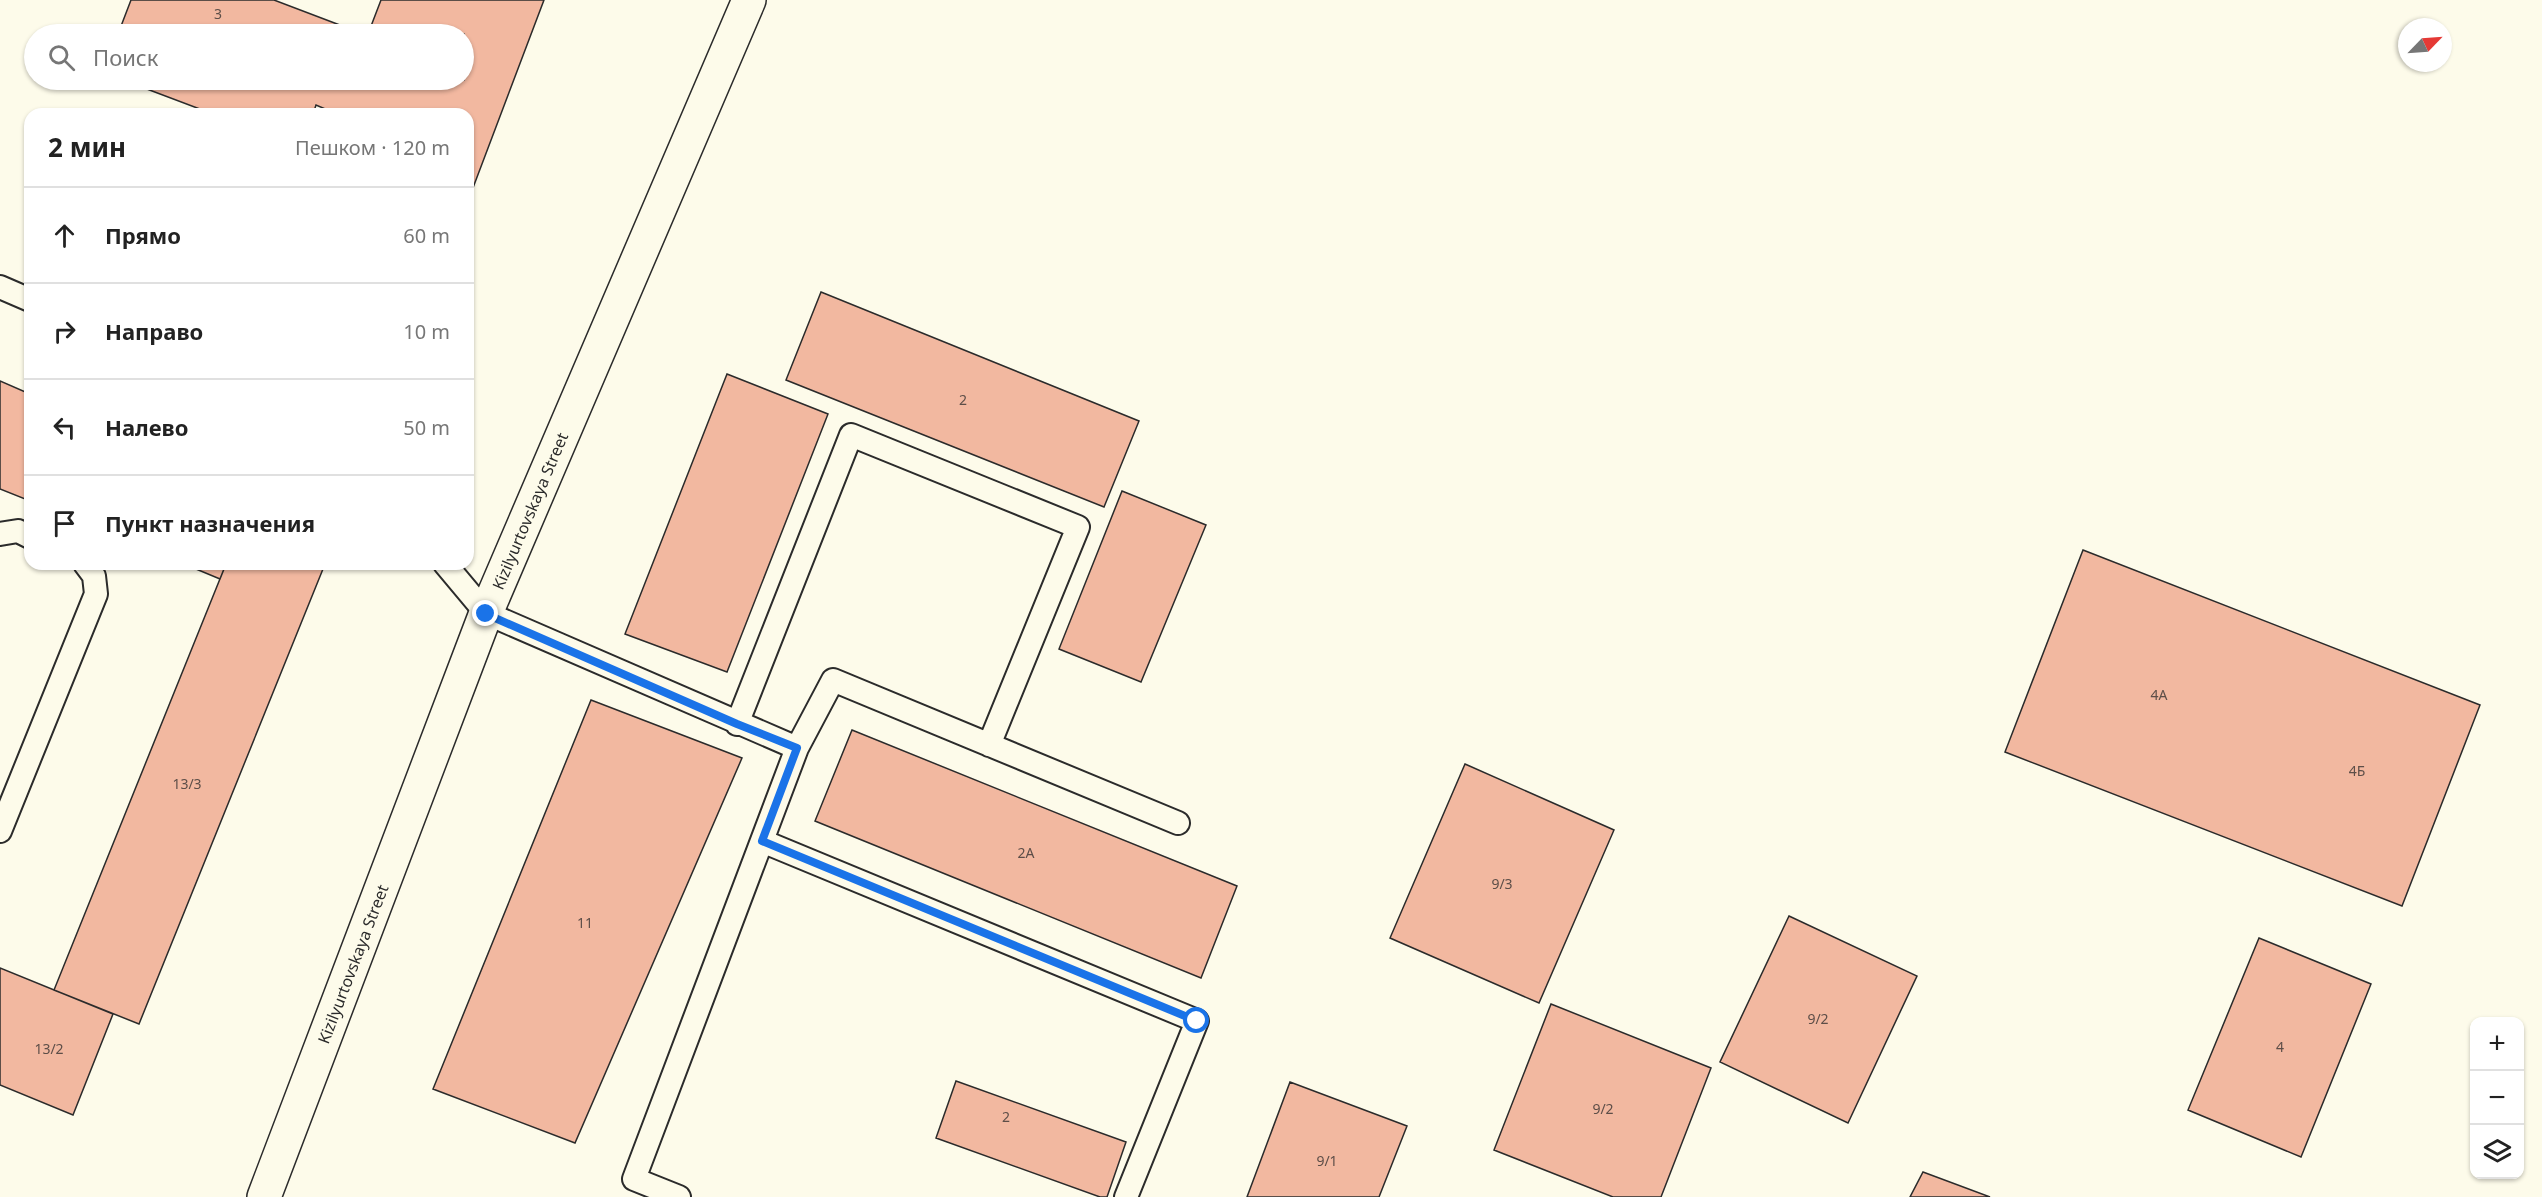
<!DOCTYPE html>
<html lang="ru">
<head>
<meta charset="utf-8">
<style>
	:root { --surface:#fff; --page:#f6f6f6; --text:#222; --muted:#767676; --line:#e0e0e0 }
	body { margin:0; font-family:"Noto Sans",sans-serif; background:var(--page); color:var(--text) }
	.controls { position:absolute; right:18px; bottom:18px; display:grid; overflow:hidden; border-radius:12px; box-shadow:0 2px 4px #0004 }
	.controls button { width:54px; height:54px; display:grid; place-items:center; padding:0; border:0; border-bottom:2px solid var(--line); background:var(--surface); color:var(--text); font:30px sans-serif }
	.compass { position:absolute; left:2398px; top:18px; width:54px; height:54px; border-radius:50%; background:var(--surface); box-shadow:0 2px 4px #0004; rotate:65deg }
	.stop { position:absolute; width:18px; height:18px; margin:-14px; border:4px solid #1a73e8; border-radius:50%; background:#fff }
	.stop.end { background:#1a73e8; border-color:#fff; box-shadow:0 2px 6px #0008 }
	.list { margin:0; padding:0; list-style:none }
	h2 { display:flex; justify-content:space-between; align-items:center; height:78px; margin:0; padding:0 24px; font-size:26px }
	h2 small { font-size:20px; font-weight:400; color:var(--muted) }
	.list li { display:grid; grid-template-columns:39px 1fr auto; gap:18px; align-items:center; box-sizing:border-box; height:96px; padding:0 24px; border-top:2px solid var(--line) }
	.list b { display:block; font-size:22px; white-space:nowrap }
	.list em { font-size:20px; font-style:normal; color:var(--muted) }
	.icon { flex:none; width:33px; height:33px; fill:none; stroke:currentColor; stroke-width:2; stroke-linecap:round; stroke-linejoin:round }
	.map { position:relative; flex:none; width:2542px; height:1197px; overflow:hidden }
	.search { position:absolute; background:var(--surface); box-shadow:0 2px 4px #0004; left:24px; top:24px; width:450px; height:66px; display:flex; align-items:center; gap:15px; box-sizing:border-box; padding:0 21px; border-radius:33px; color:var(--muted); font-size:22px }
	.panel { position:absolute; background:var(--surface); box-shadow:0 2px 4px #0004; left:24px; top:108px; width:450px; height:462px; border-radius:18px }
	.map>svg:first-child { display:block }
</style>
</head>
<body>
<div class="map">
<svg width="2542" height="1197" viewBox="0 0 2542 1197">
	<rect width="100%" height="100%" fill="#fdfbea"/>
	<path fill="#f2b8a0" stroke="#2b2b2b" stroke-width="1.5" d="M131 0H274L345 27 342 34H118Z
		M381 0H544L468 201V114H337L316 105 313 114H213L123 80H345L350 81 351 80H464V34H368Z
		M821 292 1139 421 1104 507 786 380Z
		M727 374 828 414 727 672 625 634Z
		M0 381 30 394V501L0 489Z
		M1122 491 1206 525 1141 682 1059 649Z
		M2083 550 2480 705 2402 906 2005 752Z
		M184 564H226L220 579Z
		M226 564H325L139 1024 54 990Z
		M591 700 742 758 575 1143 433 1089Z
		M852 730 1237 886 1201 978 815 821Z
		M1465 764 1614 830 1539 1003 1390 938Z
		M1789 916 1917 976 1848 1123 1720 1062Z
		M2259 938 2371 984 2301 1157 2188 1110Z
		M0 968 113 1014 73 1115 0 1085Z
		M1551 1004 1711 1068 1661 1197H1613L1494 1150Z
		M956 1081 1126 1142 1107 1197H1100L936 1138Z
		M1290 1082 1407 1126 1379 1197H1247Z
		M1923 1172 1990 1197H1910Z"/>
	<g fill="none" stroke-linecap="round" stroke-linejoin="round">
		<defs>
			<path id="service" d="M0 287 30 300
				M0 534 18 531 30 537
				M445 564 486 613 797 748 833 680 1178 823
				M737 724 851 435 1078 527 989 745
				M0 831 96 594 94 576 85 564
				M762 841 1197 1021 1126 1197
				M679 1197 634 1179 797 748"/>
			<path id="minor" d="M264 1197 486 613 749 0"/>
		</defs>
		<use href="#service" stroke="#2b2b2b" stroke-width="26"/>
		<use href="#minor" stroke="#2b2b2b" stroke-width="36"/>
		<use href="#service" stroke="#fdfbea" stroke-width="22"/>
		<use href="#minor" stroke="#fdfbea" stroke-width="33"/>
	</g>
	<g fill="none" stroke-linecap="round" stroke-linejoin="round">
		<path stroke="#1a73e8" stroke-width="8" d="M486 614 737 724 797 748 762 841 1197 1021"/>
	</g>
	<g text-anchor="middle" stroke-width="4.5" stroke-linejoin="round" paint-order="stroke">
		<g font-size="14" fill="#5d4e48">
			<text x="218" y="19">3</text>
			<text x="963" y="405">2</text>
			<text x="2159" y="700">4А</text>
			<text x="2357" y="776">4Б</text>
			<text x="187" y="789">13/3</text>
			<text x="1026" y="858">2А</text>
			<text x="1502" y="889">9/3</text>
			<text x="585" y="928">11</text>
			<text x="1818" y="1024">9/2</text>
			<text x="2280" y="1052">4</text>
			<text x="49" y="1054">13/2</text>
			<text x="1603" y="1114">9/2</text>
			<text x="1006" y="1122">2</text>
			<text x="1327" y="1166">9/1</text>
		</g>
		<g font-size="16" fill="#2b2b2b" stroke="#fdfbea">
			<text transform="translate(530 511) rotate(-67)" y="6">Kizilyurtovskaya Street</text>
			<text transform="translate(353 964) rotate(-69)" y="6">Kizilyurtovskaya Street</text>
		</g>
	</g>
</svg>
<div class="controls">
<button>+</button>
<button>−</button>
<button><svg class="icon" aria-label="layers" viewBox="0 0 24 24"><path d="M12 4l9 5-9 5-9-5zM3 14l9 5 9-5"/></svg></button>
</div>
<svg class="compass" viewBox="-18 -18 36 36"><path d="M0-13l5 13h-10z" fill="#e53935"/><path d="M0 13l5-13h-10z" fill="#767676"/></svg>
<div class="stop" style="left:1197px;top:1021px"></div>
<div class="stop end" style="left:486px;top:614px"></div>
<div class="search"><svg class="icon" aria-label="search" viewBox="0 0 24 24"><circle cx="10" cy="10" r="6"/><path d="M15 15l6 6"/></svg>Поиск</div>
<section class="panel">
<h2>2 мин<small>Пешком · 120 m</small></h2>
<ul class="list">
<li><svg class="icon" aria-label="ahead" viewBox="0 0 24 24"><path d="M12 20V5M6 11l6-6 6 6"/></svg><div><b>Прямо</b></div><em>60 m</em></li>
<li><svg class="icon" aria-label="right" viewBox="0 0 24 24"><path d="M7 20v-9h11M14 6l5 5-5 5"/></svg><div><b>Направо</b></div><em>10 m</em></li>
<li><svg class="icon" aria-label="left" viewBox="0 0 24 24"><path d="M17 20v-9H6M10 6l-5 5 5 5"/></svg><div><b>Налево</b></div><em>50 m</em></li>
<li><svg class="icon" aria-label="arrive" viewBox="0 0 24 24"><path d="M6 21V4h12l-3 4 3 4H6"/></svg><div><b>Пункт назначения</b></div></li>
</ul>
</section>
</div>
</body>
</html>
